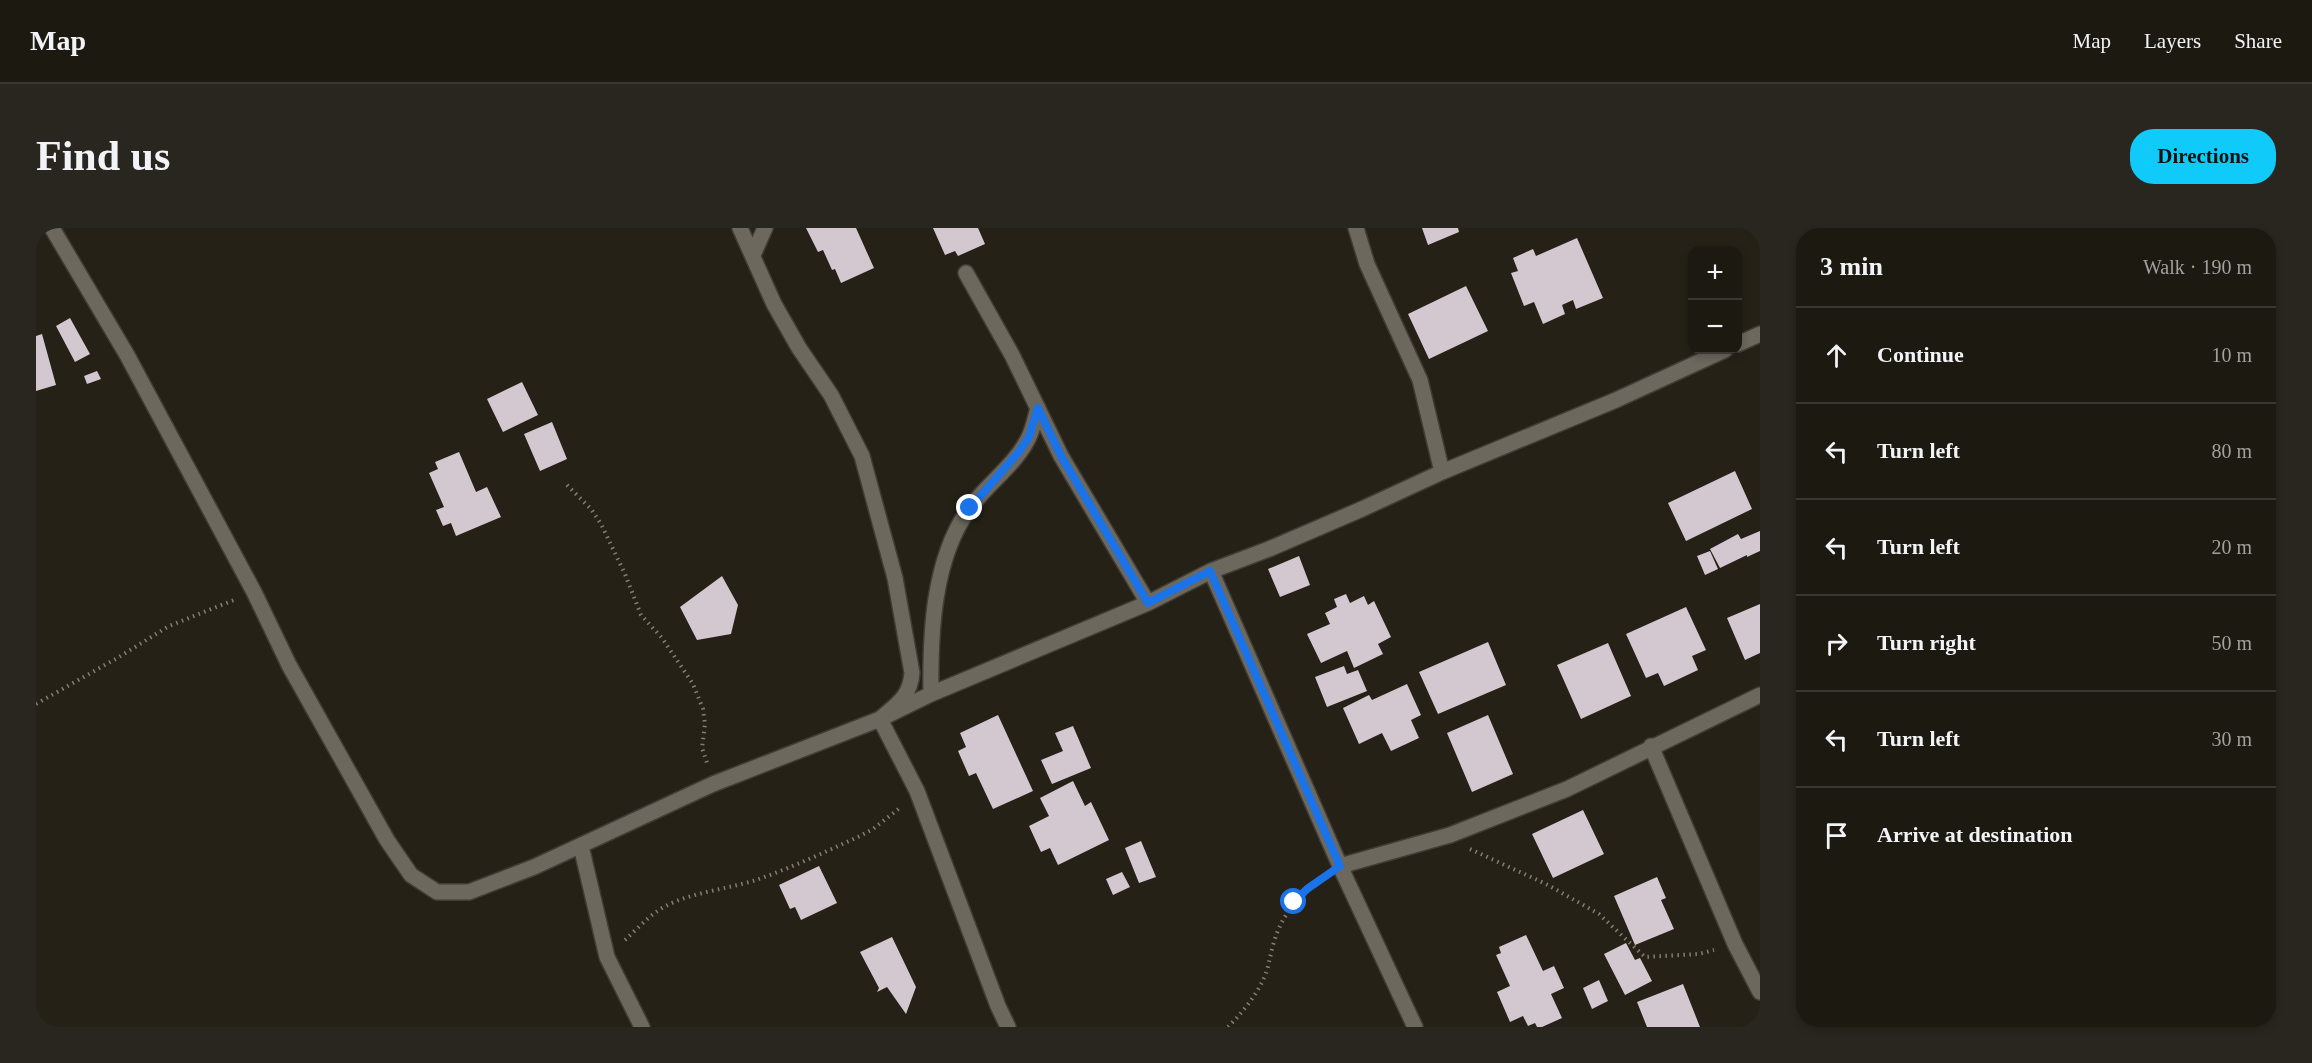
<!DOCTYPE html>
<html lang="en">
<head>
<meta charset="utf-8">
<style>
	:root { --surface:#1c1911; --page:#29261f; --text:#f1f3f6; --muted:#a0a09f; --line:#3a3831; --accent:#10cafa }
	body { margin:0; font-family:Georgia,serif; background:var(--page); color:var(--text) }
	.controls { position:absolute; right:18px; top:18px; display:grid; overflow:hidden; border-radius:12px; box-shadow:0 3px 9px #0003 }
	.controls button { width:54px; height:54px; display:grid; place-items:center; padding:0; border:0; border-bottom:2px solid var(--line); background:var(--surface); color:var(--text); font:30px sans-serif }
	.stop { position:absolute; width:18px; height:18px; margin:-14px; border:4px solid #1a73e8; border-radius:50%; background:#fff }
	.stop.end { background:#1a73e8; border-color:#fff; box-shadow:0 2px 6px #0008 }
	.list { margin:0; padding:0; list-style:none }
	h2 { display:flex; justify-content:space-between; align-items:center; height:78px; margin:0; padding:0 24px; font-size:26px }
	h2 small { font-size:20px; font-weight:400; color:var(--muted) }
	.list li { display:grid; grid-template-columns:39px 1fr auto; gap:18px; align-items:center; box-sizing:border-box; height:96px; padding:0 24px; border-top:2px solid var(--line) }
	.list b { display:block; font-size:22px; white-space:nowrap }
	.list em { font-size:20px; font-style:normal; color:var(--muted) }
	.icon { flex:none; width:33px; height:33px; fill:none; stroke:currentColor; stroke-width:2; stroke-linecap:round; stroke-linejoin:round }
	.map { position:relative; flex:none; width:1724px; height:799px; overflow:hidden; border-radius:24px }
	header { display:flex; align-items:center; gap:36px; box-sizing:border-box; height:84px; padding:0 30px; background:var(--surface); border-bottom:2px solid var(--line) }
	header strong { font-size:28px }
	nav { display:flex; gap:33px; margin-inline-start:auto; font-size:21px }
	.intro { display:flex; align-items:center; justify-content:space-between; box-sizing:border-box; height:144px; padding:0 36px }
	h1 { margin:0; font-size:42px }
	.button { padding:15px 27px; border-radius:24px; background:var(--accent); color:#111; font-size:21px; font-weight:700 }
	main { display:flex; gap:36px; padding:0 36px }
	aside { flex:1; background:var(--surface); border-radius:24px; box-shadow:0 3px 9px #0003 }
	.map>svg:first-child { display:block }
</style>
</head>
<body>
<header>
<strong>Map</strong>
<nav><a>Map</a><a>Layers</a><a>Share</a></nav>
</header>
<div class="intro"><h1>Find us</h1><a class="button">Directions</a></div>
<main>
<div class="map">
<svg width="1724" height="799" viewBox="0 0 1724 799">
	<rect width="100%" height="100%" fill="#252117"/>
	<path fill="#d3c7d0" d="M770 0H820L838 40 805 55 799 41 796 42 787 22 782 24Z
		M897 0H942L949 16 922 28 919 23 909 27Z
		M1386 0H1422L1423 4 1392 17Z
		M1541 10 1567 70 1540 81 1537 72 1526 77 1529 86 1507 96 1498 74 1488 78 1475 45 1482 43 1477 30 1497 21 1500 28Z
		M1430 58 1452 103 1393 131 1372 86Z
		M34 90 54 126 39 134 20 98Z
		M6 106 20 157 0 163V108Z
		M61 143 65 151 51 156 48 148Z
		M486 154 502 187 467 204 451 171Z
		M516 194 531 231 504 243 488 206Z
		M423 224 440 264 451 259 465 289 420 308 415 295 407 298 400 282 408 279 393 245 402 241 399 234Z
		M1699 243 1716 281 1650 313 1632 275Z
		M1724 303V323L1711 329V327L1684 340 1674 321 1702 306 1705 311Z
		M1674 323 1682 341 1669 347 1661 328Z
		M1263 328 1274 357 1244 369 1232 341Z
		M686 348 702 377 695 406 661 412 644 379Z
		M1310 366 1314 375 1328 368 1332 377 1338 373 1355 409 1342 416 1347 426 1318 440 1311 423 1285 435 1271 406 1294 396 1289 385 1301 379 1298 371Z
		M1724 376V425L1709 432 1691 390Z
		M1650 379 1670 422 1656 428 1662 442 1628 458 1622 445 1610 450 1590 406Z
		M1452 414 1470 457 1402 486 1383 444Z
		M1572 415 1595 468 1545 491 1521 437Z
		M1308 438 1311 446 1322 442 1331 463 1291 479 1279 449Z
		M1371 456 1385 487 1375 492 1383 510 1355 523 1346 505 1323 516 1307 480 1333 467 1336 472Z
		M962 487 997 563 957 581 940 545 933 548 922 523 930 519 924 505Z
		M1452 487 1477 546 1436 564 1411 505Z
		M1037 498 1055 540 1016 556 1005 532 1027 523 1019 505Z
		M1037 553 1049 578 1055 574 1073 612 1022 637 1014 620 1005 624 993 598 1013 588 1004 570Z
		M1547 582 1568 626 1517 650 1496 606Z
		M1105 613 1120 649 1103 655 1089 620Z
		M783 638 801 675 765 692 759 679 754 681 743 657Z
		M1086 644 1094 659 1077 667 1070 651Z
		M1621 649 1630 670 1625 672 1638 701 1599 717 1578 668Z
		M1490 707 1507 743 1518 738 1528 760 1515 766 1526 790 1506 799H1501L1499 795 1492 798 1487 788 1474 794 1461 764 1474 758 1460 727 1465 725 1463 719Z
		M856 709 880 759 870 786 851 759 841 764 843 760 824 724Z
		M1590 715 1599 732 1604 730 1616 753 1589 767 1568 726Z
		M1563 752 1572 773 1556 781 1547 760Z
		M1647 756 1664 799H1611L1601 774Z"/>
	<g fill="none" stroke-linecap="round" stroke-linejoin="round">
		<defs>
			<path id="street" d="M16 0 91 127 218 364 253 437 351 612 375 647 401 664H433L498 639 677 556 844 491 895 466 1112 375 1175 343 1233 321 1326 281 1406 244 1580 172 1689 122
				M704 0 738 76 763 120 795 167 826 228 859 350 876 445C874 469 861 476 844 491L881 563 962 778 972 799
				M1320 0 1331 36 1384 152 1406 244
				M717 27 729 0
				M930 45 976 127 1025 228 1112 375
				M1702 116 1724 106
				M1175 343 1304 638 1379 799
				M895 466C894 406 897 331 933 281 951 256 978 238 992 211 997 202 999 190 1002 180
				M1615 518 1699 716 1724 764
				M545 618 571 729 606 799
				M1304 638 1414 607 1531 561 1724 467"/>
		</defs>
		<use href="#street" stroke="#3f3c35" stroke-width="18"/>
		<path stroke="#827f76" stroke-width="4" stroke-dasharray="1.5 4.5" stroke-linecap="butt" d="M531 257 555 281 565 296 589 346 605 387 626 410 657 456 667 481 669 496 666 520 672 538
			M0 476 83 429 133 398 198 372
			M1434 621 1512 657 1563 686 1609 729 1663 726 1678 722
			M589 712C599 703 609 692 620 684 646 665 689 662 720 652 755 640 789 624 822 609L837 601 865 579
			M1192 799C1205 786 1220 768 1228 750 1233 739 1234 727 1238 714 1246 686 1264 666 1288 649"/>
		<use href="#street" stroke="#6c685d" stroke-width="15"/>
	</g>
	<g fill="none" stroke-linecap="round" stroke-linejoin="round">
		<path stroke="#1a73e8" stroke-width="8" d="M934 280 982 225 993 209 1002 180 1025 228 1112 375 1174 343 1304 638 1271 661 1258 674"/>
	</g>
</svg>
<div class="controls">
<button>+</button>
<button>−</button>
</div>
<div class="stop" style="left:1258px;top:674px"></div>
<div class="stop end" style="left:934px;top:280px"></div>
</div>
<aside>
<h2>3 min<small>Walk · 190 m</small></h2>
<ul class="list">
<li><svg class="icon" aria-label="ahead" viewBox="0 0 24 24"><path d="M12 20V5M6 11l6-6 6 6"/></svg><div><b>Continue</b></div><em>10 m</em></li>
<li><svg class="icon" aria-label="left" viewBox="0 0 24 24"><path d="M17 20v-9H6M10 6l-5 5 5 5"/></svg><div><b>Turn left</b></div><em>80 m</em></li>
<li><svg class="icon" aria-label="left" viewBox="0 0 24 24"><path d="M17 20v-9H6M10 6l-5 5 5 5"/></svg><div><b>Turn left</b></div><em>20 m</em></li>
<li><svg class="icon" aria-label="right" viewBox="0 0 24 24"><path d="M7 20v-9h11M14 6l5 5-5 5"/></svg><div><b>Turn right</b></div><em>50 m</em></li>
<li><svg class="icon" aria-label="left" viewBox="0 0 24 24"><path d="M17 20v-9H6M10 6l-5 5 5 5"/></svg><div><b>Turn left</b></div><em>30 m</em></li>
<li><svg class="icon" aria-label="arrive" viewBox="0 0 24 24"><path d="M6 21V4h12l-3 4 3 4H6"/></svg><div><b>Arrive at destination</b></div></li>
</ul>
</aside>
</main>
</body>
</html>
